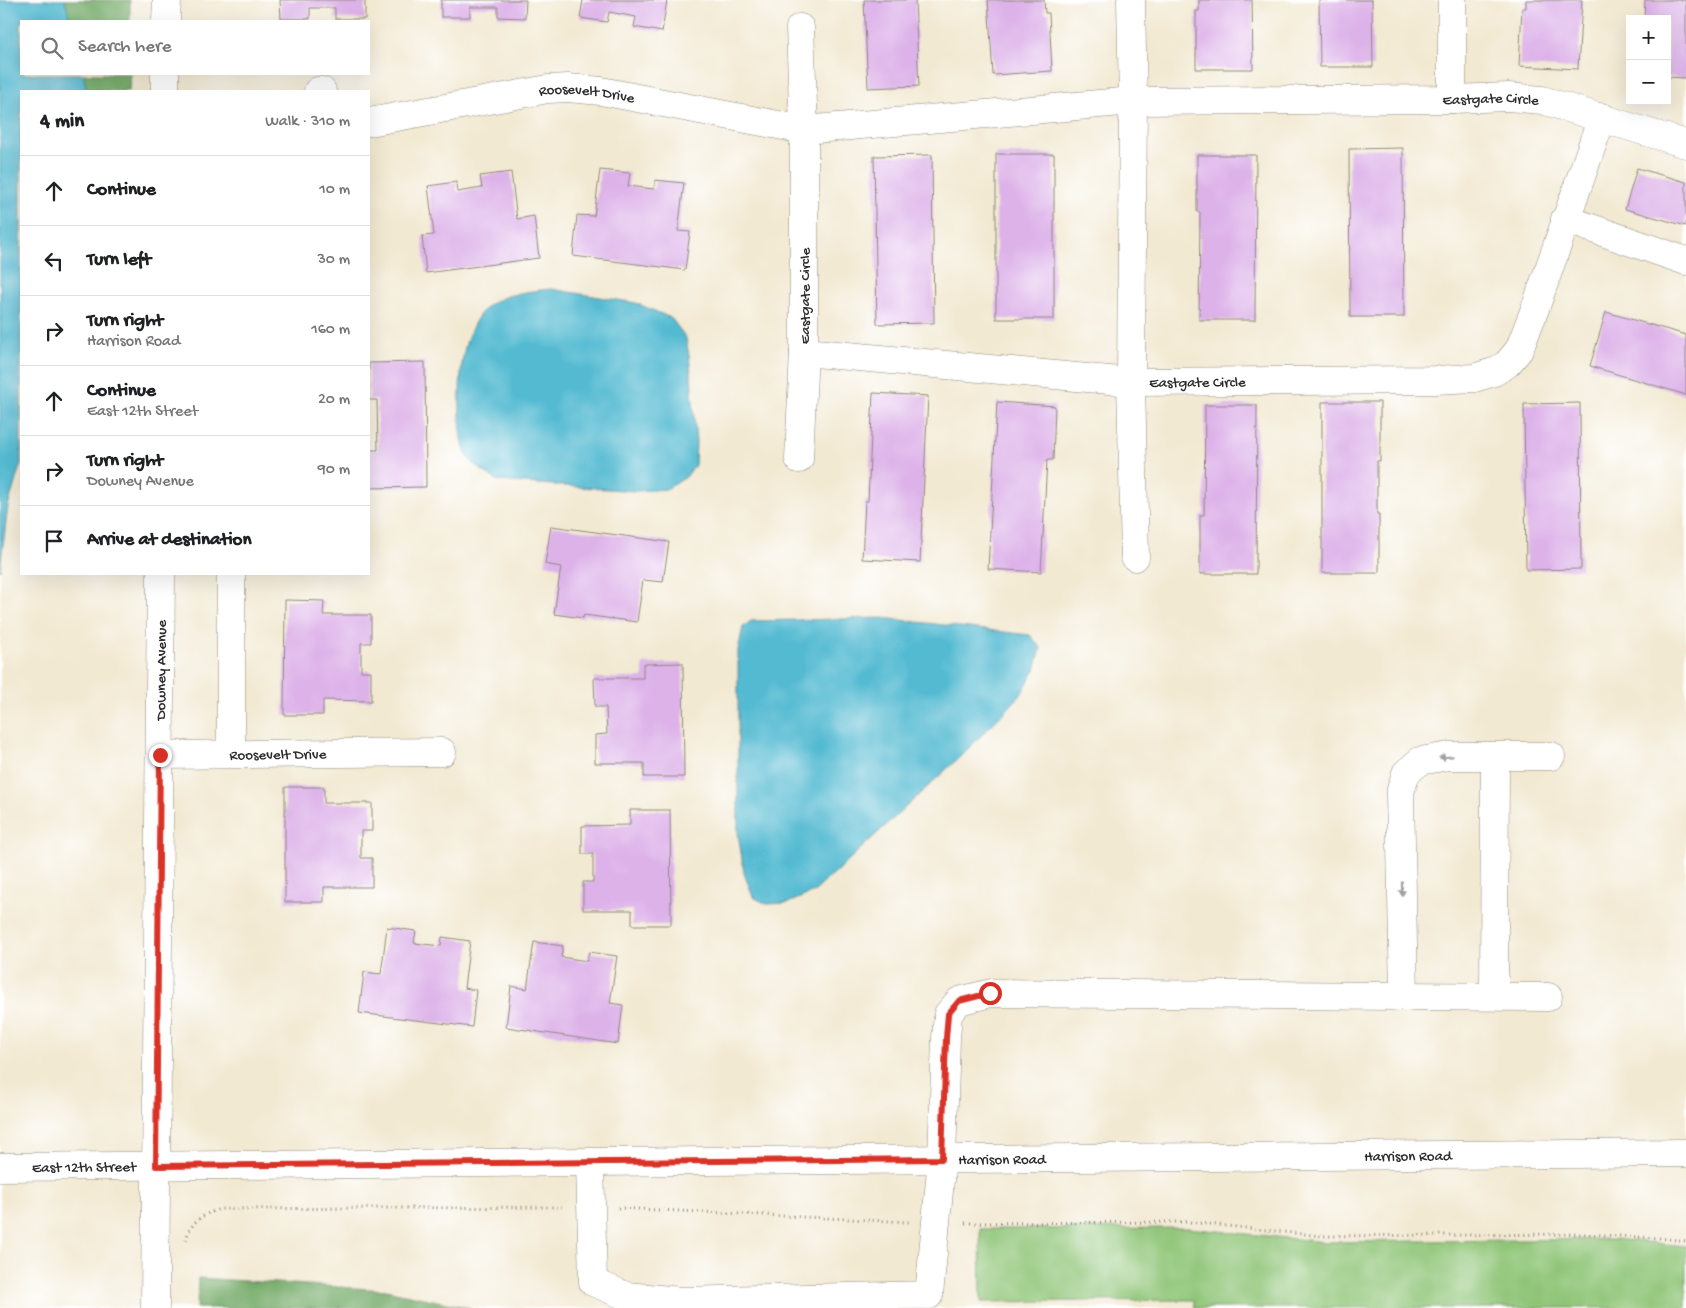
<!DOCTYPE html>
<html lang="en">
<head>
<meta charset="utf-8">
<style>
	:root { --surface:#fff; --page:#f2f2f2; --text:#202124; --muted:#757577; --line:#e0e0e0 }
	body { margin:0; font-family:"Gochi Hand",sans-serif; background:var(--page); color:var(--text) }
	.controls { position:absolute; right:15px; top:15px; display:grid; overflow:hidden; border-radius:0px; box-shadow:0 5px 20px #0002 }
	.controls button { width:45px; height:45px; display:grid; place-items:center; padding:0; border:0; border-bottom:1px solid var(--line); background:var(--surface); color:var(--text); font:25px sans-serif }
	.stop { position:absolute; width:15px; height:15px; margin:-11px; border:4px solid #d93025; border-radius:50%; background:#fff }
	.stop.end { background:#d93025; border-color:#fff; box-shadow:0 1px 5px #0008 }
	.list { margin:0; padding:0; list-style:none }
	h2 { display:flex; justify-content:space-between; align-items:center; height:65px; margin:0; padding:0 20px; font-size:21px }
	h2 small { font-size:16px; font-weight:400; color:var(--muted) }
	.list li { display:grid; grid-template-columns:32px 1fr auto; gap:15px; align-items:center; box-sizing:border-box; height:70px; padding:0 20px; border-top:1px solid var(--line) }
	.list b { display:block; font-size:19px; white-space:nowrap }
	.list p { margin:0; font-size:16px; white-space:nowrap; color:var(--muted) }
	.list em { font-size:16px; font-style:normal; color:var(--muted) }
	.icon { flex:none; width:28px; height:28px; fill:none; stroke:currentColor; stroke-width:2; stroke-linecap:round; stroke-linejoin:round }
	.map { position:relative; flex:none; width:1686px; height:1308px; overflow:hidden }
	.search { position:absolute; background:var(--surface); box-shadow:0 5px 20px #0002; left:20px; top:20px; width:350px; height:55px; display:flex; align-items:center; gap:12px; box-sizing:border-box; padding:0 18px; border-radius:0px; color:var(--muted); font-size:19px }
	.panel { position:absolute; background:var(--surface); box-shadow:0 5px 20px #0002; left:20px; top:90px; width:350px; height:485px; border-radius:0px }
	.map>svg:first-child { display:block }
</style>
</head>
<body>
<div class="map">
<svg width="1686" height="1308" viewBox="0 0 1686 1308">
	<rect width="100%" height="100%" fill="#fff"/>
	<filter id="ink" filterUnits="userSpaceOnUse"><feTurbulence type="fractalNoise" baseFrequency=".02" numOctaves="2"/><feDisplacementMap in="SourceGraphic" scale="10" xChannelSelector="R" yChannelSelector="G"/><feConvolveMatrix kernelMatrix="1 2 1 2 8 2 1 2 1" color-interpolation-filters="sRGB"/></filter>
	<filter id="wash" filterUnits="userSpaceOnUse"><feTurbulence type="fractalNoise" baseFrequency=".0096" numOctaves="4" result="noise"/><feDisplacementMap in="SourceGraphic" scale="20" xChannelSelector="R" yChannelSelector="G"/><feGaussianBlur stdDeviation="1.12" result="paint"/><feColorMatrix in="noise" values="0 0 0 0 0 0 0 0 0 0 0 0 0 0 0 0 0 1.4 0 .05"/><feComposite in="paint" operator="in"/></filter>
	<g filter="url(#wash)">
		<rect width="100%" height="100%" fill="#f2e9d2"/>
		<path fill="#8fc577" stroke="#5d7851" d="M1188 1228 1326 1242 1615 1239 1686 1246V1308H1195L1194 1300 981 1302 980 1229Z"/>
		<path fill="#73aa68" stroke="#4f6a4a" d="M65 0H130V21H70Z
			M83 74H130L129 91H87Z
			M198 1278 386 1290 470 1308H197Z"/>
		<path fill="#53bad1" stroke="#3f727e" d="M0 0H65L70 21H21V74H83L87 91H21V463L8 506 0 570Z
			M551 289 636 303 671 318 686 338 690 362 696 442 695 465 686 477 667 489 635 491 498 481C489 475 469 463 466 454 457 433 459 374 464 352 467 336 476 315 489 305 506 293 531 291 551 289Z
			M883 618 1030 635 1041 648 1035 670 1020 696 963 754 814 892 788 903 767 904 753 897 744 873 738 833V650L743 627 751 621Z"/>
		<g id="blocks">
			<path fill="#ddb2e9" d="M280 0H365V19H335V8H310V19H281Z
				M441 0H526L525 18 498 17V7H470V17H441Z
				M583 0H667L662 32 634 27 636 17 609 12 607 22 580 18Z
				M864 0H915L919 86 868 88Z
				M988 0H1044L1045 13H1049L1052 71 993 75Z
				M1199 0H1252L1253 69H1196V11H1199Z
				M1319 0H1372L1373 67H1320Z
				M1526 0H1582L1578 69 1519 66 1522 8H1526Z
				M1645 0H1686V78L1667 77V19H1644Z
				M1403 148 1404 317H1350L1349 149Z
				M996 154H1054V319H996Z
				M932 155 934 323 877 324 874 156Z
				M1197 155H1256L1255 320H1199L1200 212H1197Z
				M1637 168 1686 182V226L1625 209Z
				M600 170 630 173 628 186 654 189 655 180 684 183 678 231 690 232 685 270 573 256 577 215 594 216Z
				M511 172 517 219 534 216 539 258 426 273 422 236 434 235 428 186 456 182 457 192 482 188 480 176Z
				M1606 312 1686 335V395L1590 366Z
				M425 362 426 487 369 488V450H378L377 400H369V363Z
				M873 393 928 396 920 562 862 559 865 501H868Z
				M997 402 1055 406 1053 460H1047L1041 572 988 569Z
				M1322 402H1380V461H1377V514H1379V573H1322Z
				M1580 403 1581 569 1526 570 1524 404Z
				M1205 405H1257L1256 574H1200V515H1204Z
				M551 526 669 542 663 582 643 580 637 622 584 615 583 618 554 614 561 567 545 564Z
				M285 600 324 601 323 615H371V643H361V671H371V701L323 700V715H284Z
				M683 663 684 777H644V763H595V735L607 734 606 707H595L594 678H643V664Z
				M285 787H324V803H372V831H361V858H372V887H324V902H285Z
				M630 810H670L671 925H632V910H583V882H593V854H582V826L630 825Z
				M387 927 416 931 414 943 441 946 442 937 470 941 464 988 476 990 472 1027 359 1013 364 972 381 974Z
				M534 942 563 946 561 957 587 961 589 952 617 956 610 1003 623 1005 618 1044 506 1027 511 986 527 989Z"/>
		</g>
	</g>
	<g filter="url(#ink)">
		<use href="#blocks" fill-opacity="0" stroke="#8e8a7e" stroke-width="1"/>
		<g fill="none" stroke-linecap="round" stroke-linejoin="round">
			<defs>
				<g id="minor">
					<path d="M1131 0 1133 101 1131 382 1135 557"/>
					<path d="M1452 0V99"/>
					<path d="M166 21 167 0"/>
					<path id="s1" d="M800 28 804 130V352L1131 382 1435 380 1474 378 1494 372 1507 364 1519 350 1536 306 1602 117"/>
					<path d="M165 91V74"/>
					<path d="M318 91H322"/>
					<path id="s2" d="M369 122 548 89 568 88 601 91 804 130 1133 101 1452 99 1509 97 1542 100 1686 144"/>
					<path d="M1565 219 1686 261"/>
					<path d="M799 459 804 352"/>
					<path d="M231 574V753"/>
					<path id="s3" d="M160 755 442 752"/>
					<path d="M1404 996 1400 793 1406 773 1420 761 1449 756H1551"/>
					<path d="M1494 996 1495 757"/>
					<path d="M590 1163 593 1282 626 1296 681 1301 929 1295 942 1159 946 1038 948 1014 959 1001 991 993 1548 997"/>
					<path id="s4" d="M0 1167 1686 1153"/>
					<path id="s5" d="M155 1308 161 574"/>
				</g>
			</defs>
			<use href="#minor" stroke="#8e8a7e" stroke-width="29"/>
			<path stroke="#8e8a7e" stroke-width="3" stroke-dasharray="1 4" stroke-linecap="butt" d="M618 1208 909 1222
				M965 1223 1189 1222 1322 1236 1584 1234 1659 1238 1686 1241
				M186 1240C190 1222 204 1213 221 1209L562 1207"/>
			<use href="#minor" stroke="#fff" stroke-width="28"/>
		</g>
		<defs><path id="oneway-solid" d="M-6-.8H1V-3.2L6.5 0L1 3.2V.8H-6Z" transform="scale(1.25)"/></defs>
		<g fill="#a0a0a0">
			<use href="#oneway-solid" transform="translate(1446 757) rotate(174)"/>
			<use href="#oneway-solid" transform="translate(1402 889) rotate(89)"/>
		</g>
	</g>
	<g fill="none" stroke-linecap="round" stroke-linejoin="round" filter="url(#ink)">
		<path stroke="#d93025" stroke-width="6" d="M160 755 156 1166 942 1159 946 1038 948 1014 959 1001 990 993"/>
	</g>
	<g text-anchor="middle" stroke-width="4" stroke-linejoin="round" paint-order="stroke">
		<g font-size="15" fill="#2b2b2b" stroke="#fff">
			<text dy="5" stroke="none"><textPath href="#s2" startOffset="221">Roosevelt Drive</textPath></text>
			<text dy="5" stroke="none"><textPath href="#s2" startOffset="1130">Eastgate Circle</textPath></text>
			<text transform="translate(804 296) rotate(-90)" y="5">Eastgate Circle</text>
			<text dy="5" stroke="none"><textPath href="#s1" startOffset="719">Eastgate Circle</textPath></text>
			<text dy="5" stroke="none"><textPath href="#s5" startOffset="638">Downey Avenue</textPath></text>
			<text dy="5" stroke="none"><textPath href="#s3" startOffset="118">Roosevelt Drive</textPath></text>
			<text dy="5" stroke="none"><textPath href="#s4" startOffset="1408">Harrison Road</textPath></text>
			<text dy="5" stroke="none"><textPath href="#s4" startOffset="1002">Harrison Road</textPath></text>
			<text dy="5" stroke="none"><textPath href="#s4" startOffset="84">East 12th Street</textPath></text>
		</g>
	</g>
</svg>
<div class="controls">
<button>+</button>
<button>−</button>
</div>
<div class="stop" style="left:990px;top:993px"></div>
<div class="stop end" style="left:160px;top:755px"></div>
<div class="search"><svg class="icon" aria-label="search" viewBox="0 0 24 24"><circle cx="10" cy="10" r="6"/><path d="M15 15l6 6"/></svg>Search here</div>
<section class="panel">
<h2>4 min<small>Walk · 310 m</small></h2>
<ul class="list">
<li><svg class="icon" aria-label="ahead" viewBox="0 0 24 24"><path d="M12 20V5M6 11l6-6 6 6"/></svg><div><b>Continue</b></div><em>10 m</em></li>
<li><svg class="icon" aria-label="left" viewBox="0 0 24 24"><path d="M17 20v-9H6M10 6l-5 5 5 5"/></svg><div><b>Turn left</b></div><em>30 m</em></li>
<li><svg class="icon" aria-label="right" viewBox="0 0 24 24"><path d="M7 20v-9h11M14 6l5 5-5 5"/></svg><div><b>Turn right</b><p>Harrison Road</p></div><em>160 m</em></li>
<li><svg class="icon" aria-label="ahead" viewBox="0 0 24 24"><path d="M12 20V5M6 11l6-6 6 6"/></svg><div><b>Continue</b><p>East 12th Street</p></div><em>20 m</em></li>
<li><svg class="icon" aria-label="right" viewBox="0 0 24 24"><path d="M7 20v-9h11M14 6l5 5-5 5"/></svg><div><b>Turn right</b><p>Downey Avenue</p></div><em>90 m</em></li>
<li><svg class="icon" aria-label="arrive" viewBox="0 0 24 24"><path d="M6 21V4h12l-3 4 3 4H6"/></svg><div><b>Arrive at destination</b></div></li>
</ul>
</section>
</div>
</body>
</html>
